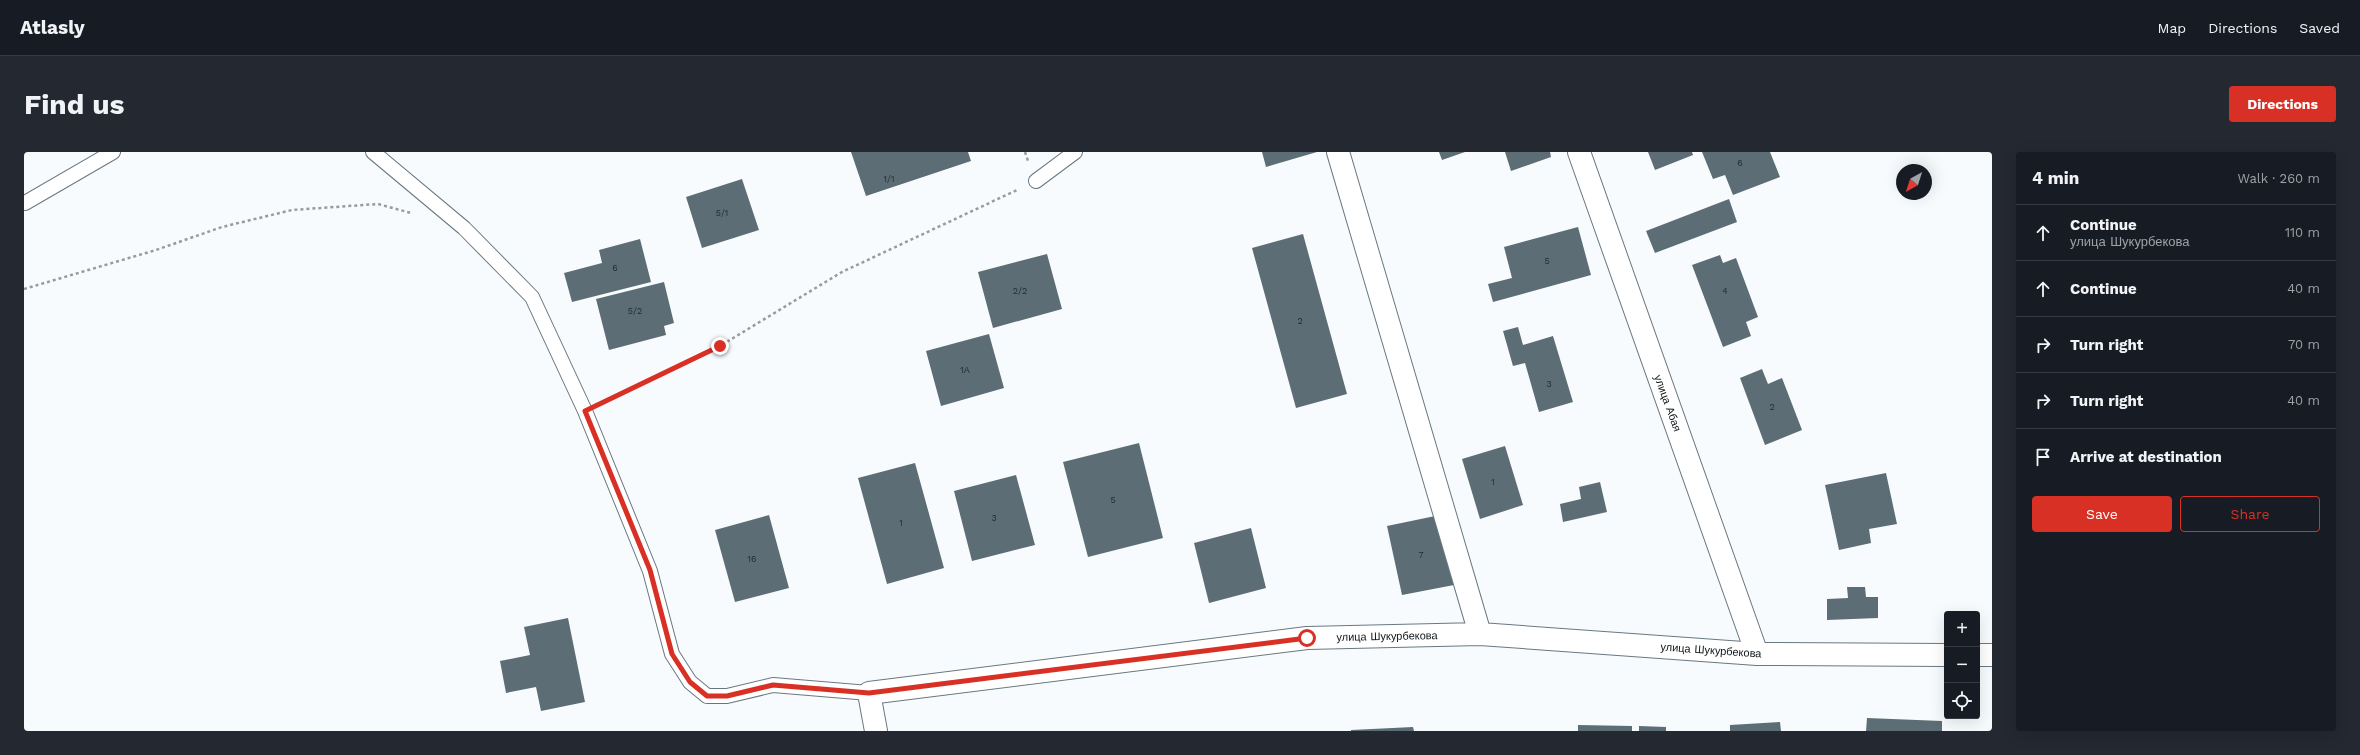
<!DOCTYPE html>
<html lang="en">
<head>
<meta charset="utf-8">
<style>
	:root { --surface:#171b24; --page:#242831; --text:#f1f3f6; --muted:#9ea1a6; --line:#363941; --accent:#d93025 }
	body { margin:0; font-family:"Work Sans",sans-serif; background:var(--page); color:var(--text) }
	.controls { position:absolute; right:12px; bottom:12px; display:grid; overflow:hidden; border-radius:4px; box-shadow:0 4px 16px #0002 }
	.controls button { width:36px; height:36px; display:grid; place-items:center; padding:0; border:0; border-bottom:1px solid var(--line); background:var(--surface); color:var(--text); font:20px sans-serif }
	.compass { position:absolute; left:1872px; top:12px; width:36px; height:36px; border-radius:50%; background:var(--surface); box-shadow:0 4px 16px #0002; rotate:219deg }
	.stop { position:absolute; width:12px; height:12px; margin:-9px; border:3px solid #d93025; border-radius:50%; background:#fff }
	.stop.end { background:#d93025; border-color:#fff; box-shadow:0 1px 4px #0008 }
	.list { margin:0; padding:0; list-style:none }
	h2 { display:flex; justify-content:space-between; align-items:center; height:52px; margin:0; padding:0 16px; font-size:17px }
	h2 small { font-size:13px; font-weight:400; color:var(--muted) }
	.list li { display:grid; grid-template-columns:26px 1fr auto; gap:12px; align-items:center; box-sizing:border-box; height:56px; padding:0 16px; border-top:1px solid var(--line) }
	.list b { display:block; font-size:15px; white-space:nowrap }
	.list p { margin:0; font-size:13px; white-space:nowrap; color:var(--muted) }
	.list em { font-size:13px; font-style:normal; color:var(--muted) }
	.actions { display:flex; gap:8px; padding:12px 16px }
	.actions a { flex:1; padding:9px 0; border:1px solid var(--accent); border-radius:4px; text-align:center; font-size:14px; color:var(--accent) }
	.actions .main { background:var(--accent); color:#fff }
	.icon { flex:none; width:22px; height:22px; fill:none; stroke:currentColor; stroke-width:2; stroke-linecap:round; stroke-linejoin:round }
	.map { position:relative; flex:none; width:1968px; height:579px; overflow:hidden; border-radius:4px }
	header { display:flex; align-items:center; gap:24px; box-sizing:border-box; height:56px; padding:0 20px; background:var(--surface); border-bottom:1px solid var(--line) }
	header strong { font-size:19px }
	nav { display:flex; gap:22px; margin-inline-start:auto; font-size:14px }
	.intro { display:flex; align-items:center; justify-content:space-between; box-sizing:border-box; height:96px; padding:0 24px }
	h1 { margin:0; font-size:28px }
	.button { padding:10px 18px; border-radius:4px; background:var(--accent); color:#fff; font-size:14px; font-weight:700 }
	main { display:flex; gap:24px; padding:0 24px }
	aside { flex:1; background:var(--surface); border-radius:4px; box-shadow:0 4px 16px #0002 }
	.map>svg:first-child { display:block }
</style>
</head>
<body>
<header>
<strong>Atlasly</strong>
<nav><a>Map</a><a>Directions</a><a>Saved</a></nav>
</header>
<div class="intro"><h1>Find us</h1><a class="button">Directions</a></div>
<main>
<div class="map">
<svg width="1968" height="579" viewBox="0 0 1968 579">
	<rect width="100%" height="100%" fill="#f8fbfd"/>
	<path fill="#5d6d75" d="M827 0H944L947 9 842 44Z
		M1238 0H1293L1242 15Z
		M1415 0H1441L1418 8Z
		M1481 0H1526L1527 5 1487 19Z
		M1624 0H1668L1669 3 1631 18Z
		M1678 0H1746L1756 25 1709 43 1701 23 1689 27Z
		M718 27 735 78 678 96 662 45Z
		M1705 47 1713 70 1631 101 1622 79Z
		M1554 75 1567 123 1469 150 1464 132 1488 126 1480 95Z
		M1279 82 1323 242 1272 256 1228 96Z
		M616 87 627 130 548 150 540 121 578 111 575 98Z
		M1023 102 1038 157 969 176 954 120Z
		M1696 103 1699 111 1712 106 1734 165 1722 170 1727 184 1699 195 1668 113Z
		M640 130 650 171 640 174 642 183 585 198 572 147Z
		M1494 175 1499 193 1529 184 1549 250 1515 260 1501 211 1489 214 1479 179Z
		M965 182 980 236 917 254 902 199Z
		M1738 217 1744 232 1758 226 1778 278 1741 293 1716 226Z
		M1115 291 1139 386 1064 405 1039 310Z
		M1481 294 1499 353 1456 367 1438 307Z
		M891 311 920 416 863 432 834 326Z
		M1862 321 1873 372 1845 377 1847 391 1815 398 1801 333Z
		M992 323 1011 393 948 409 930 339Z
		M1576 330 1583 360 1539 370 1536 352 1557 347 1555 335Z
		M745 363 765 436 711 450 691 378Z
		M1416 363 1430 433 1378 443 1363 374Z
		M1227 376 1242 436 1185 451 1170 391Z
		M1823 435H1841L1842 445H1854V466L1803 468V447L1824 446Z
		M544 466 561 550 517 559 512 535 482 541 476 509 506 503 500 475Z
		M1843 566 1918 569V579H1842Z
		M1756 570 1757 579H1706V573Z
		M1554 573 1608 574V579H1554Z
		M1615 574 1642 575V579H1615Z
		M1389 575 1390 579H1327V578Z"/>
	<g fill="none" stroke-linecap="round" stroke-linejoin="round">
		<defs>
			<path id="lane" d="M349 0 440 76 508 145 561 259 626 419 648 502 666 530 683 544H703L749 533 845 541
				M1012 29 1051 0
				M1 51 89 0"/>
			<path id="street" d="M1314 0 1456 482
				M1555 0 1733 502
				M1953 503H1968
				M852 579 845 541 1283 486 1456 482 1733 502 1923 503"/>
		</defs>
		<use href="#lane" stroke="#687880" stroke-width="16"/>
		<use href="#street" stroke="#687880" stroke-width="24"/>
		<path stroke="#979b9e" stroke-width="2.5" stroke-dasharray="3 3" stroke-linecap="butt" d="M1001 0 1004 9
			M0 137 132 98 198 75 268 58 354 52 387 61
			M579 250 696 194 818 120 993 38"/>
		<use href="#lane" stroke="#fff" stroke-width="14"/>
		<use href="#street" stroke="#fff" stroke-width="22"/>
	</g>
	<g fill="none" stroke-linecap="round" stroke-linejoin="round">
		<path stroke="#d93025" stroke-width="5" d="M696 194 561 259 626 418 648 502 666 530 683 544H703L749 533 845 541 1283 486"/>
	</g>
	<g text-anchor="middle" stroke-width="3.5" stroke-linejoin="round" paint-order="stroke">
		<g font-size="9" fill="#222c30">
			<text x="1716" y="14">6</text>
			<text x="865" y="30">1/1</text>
			<text x="698" y="64">5/1</text>
			<text x="1523" y="112">5</text>
			<text x="591" y="119">6</text>
			<text x="996" y="142">2/2</text>
			<text x="1701" y="142">4</text>
			<text x="611" y="162">5/2</text>
			<text x="1276" y="172">2</text>
			<text x="941" y="221">1А</text>
			<text x="1525" y="235">3</text>
			<text x="1748" y="258">2</text>
			<text x="1469" y="333">1</text>
			<text x="1089" y="351">5</text>
			<text x="970" y="369">3</text>
			<text x="877" y="374">1</text>
			<text x="1397" y="406">7</text>
			<text x="728" y="410">16</text>
		</g>
		<g font-size="11" fill="#0f1619" stroke="#fff">
			<text transform="translate(1644 251) rotate(70)" y="4">улица Абая</text>
			<text transform="translate(1363 484) rotate(-1)" y="4">улица Шукурбекова</text>
			<text transform="translate(1687 498) rotate(4)" y="4">улица Шукурбекова</text>
		</g>
	</g>
</svg>
<div class="controls">
<button>+</button>
<button>−</button>
<button><svg class="icon" aria-label="locate" viewBox="0 0 24 24"><circle cx="12" cy="12" r="6"/><path d="M12 2v4M12 18v4M2 12h4M18 12h4"/></svg></button>
</div>
<svg class="compass" viewBox="-18 -18 36 36"><path d="M0-13l5 13h-10z" fill="#e53935"/><path d="M0 13l5-13h-10z" fill="#9ea1a6"/></svg>
<div class="stop" style="left:1283px;top:486px"></div>
<div class="stop end" style="left:696px;top:194px"></div>
</div>
<aside>
<h2>4 min<small>Walk · 260 m</small></h2>
<ul class="list">
<li><svg class="icon" aria-label="ahead" viewBox="0 0 24 24"><path d="M12 20V5M6 11l6-6 6 6"/></svg><div><b>Continue</b><p>улица Шукурбекова</p></div><em>110 m</em></li>
<li><svg class="icon" aria-label="ahead" viewBox="0 0 24 24"><path d="M12 20V5M6 11l6-6 6 6"/></svg><div><b>Continue</b></div><em>40 m</em></li>
<li><svg class="icon" aria-label="right" viewBox="0 0 24 24"><path d="M7 20v-9h11M14 6l5 5-5 5"/></svg><div><b>Turn right</b></div><em>70 m</em></li>
<li><svg class="icon" aria-label="right" viewBox="0 0 24 24"><path d="M7 20v-9h11M14 6l5 5-5 5"/></svg><div><b>Turn right</b></div><em>40 m</em></li>
<li><svg class="icon" aria-label="arrive" viewBox="0 0 24 24"><path d="M6 21V4h12l-3 4 3 4H6"/></svg><div><b>Arrive at destination</b></div></li>
</ul>
<div class="actions"><a class="main">Save</a><a>Share</a></div>
</aside>
</main>
</body>
</html>
